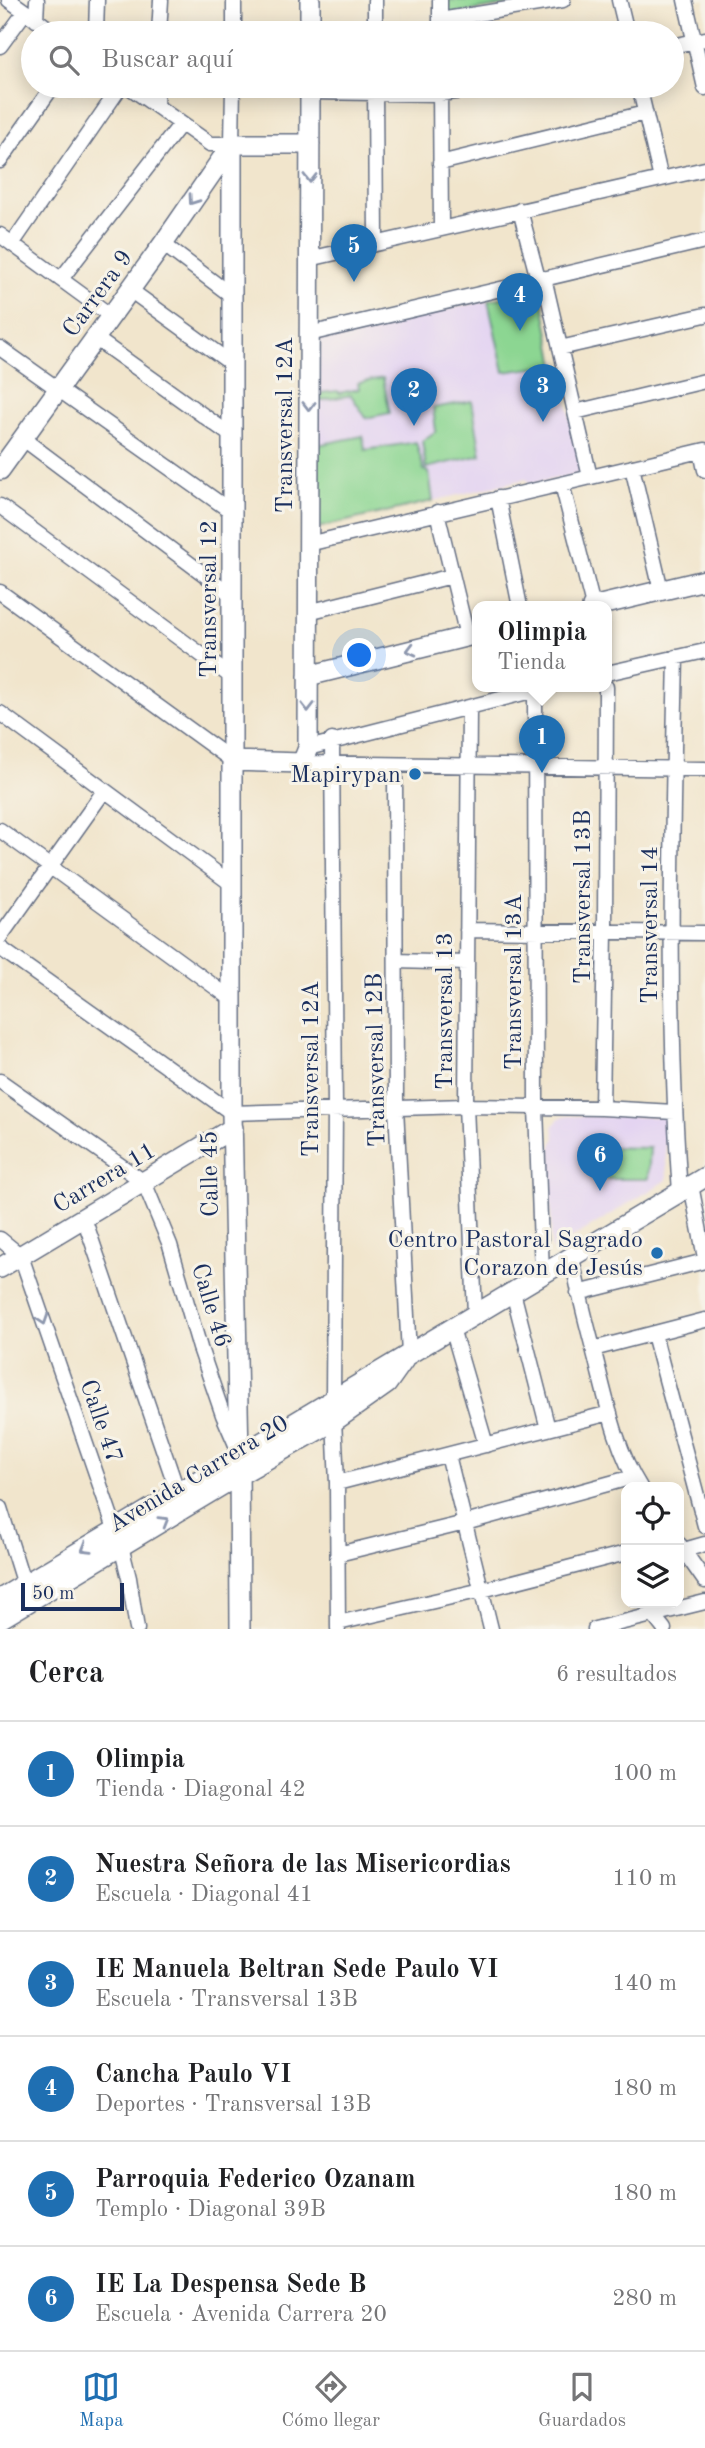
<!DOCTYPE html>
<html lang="es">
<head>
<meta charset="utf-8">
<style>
	:root { --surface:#fff; --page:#f2f2f2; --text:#202124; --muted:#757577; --line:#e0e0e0; --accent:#1f6fb2 }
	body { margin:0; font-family:"Old Standard TT",serif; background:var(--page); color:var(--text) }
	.controls { position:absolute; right:21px; bottom:21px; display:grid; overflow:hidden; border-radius:14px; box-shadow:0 4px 18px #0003 }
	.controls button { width:63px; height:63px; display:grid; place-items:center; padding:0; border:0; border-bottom:2px solid var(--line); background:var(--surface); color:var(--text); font:35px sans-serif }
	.scale { position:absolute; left:21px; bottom:18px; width:103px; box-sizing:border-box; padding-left:7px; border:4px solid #1b2f5e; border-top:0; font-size:19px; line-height:24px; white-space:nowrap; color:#1b2f5e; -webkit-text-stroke:5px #f7f3e8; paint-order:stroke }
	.you { position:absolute; left:360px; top:656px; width:24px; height:24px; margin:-18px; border:5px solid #fff; border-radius:50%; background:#1a73e8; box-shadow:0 0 0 10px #1a73e833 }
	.badge { display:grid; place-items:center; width:46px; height:46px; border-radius:50%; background:var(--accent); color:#fff; font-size:23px; font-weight:700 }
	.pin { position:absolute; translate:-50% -58px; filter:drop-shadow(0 2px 4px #0008) }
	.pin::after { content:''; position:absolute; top:37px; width:24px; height:21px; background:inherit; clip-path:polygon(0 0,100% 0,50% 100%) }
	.popup { position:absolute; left:472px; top:601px; width:140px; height:91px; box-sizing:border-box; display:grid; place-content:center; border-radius:14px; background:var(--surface); filter:drop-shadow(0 2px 5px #0005); font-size:23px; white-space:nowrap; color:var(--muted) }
	.popup b { font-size:26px; color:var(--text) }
	.popup::after { content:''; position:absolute; left:50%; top:100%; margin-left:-14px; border:14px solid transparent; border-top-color:var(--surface) }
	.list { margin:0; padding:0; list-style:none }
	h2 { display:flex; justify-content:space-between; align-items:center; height:91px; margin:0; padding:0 28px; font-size:30px }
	h2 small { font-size:23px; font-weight:400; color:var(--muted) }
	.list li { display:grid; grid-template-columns:46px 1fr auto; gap:21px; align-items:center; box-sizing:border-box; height:105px; padding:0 28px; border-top:2px solid var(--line) }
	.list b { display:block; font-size:26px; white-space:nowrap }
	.list p { margin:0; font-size:23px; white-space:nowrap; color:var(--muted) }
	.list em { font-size:23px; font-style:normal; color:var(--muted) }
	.icon { flex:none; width:38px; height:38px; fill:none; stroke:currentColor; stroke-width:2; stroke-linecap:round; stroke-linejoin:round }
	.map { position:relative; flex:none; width:705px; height:1629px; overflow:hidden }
	.search { position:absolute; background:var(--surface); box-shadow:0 4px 18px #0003; left:21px; right:21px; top:21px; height:77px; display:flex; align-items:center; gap:18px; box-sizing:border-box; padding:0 24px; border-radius:38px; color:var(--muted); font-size:26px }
	.sheet { height:721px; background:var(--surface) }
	nav { display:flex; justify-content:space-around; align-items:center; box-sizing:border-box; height:98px; border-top:2px solid var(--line); background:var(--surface); font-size:19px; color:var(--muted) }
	nav a { display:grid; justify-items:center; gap:4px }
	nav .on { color:var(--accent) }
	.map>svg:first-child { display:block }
</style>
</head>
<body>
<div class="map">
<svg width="705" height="1629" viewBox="0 0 705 1629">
	<rect width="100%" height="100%" fill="#f7f3e8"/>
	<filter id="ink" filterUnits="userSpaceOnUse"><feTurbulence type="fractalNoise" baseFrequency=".0143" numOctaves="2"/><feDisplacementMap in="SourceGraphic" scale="14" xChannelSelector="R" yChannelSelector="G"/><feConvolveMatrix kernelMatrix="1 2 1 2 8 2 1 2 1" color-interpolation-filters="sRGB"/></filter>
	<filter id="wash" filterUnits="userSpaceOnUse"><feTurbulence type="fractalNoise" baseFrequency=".00686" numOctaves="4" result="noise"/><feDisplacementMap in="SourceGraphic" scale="28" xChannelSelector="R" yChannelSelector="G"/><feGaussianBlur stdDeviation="1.57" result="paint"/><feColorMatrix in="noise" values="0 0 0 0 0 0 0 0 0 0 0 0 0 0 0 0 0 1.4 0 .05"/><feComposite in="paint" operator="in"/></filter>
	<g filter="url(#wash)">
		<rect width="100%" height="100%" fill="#f1e5cc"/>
		<path fill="#e3d3f2" d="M488 301 504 372 557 361 583 473 530 484 526 479 313 529 314 337Z
			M568 1116 667 1117 668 1140H665L667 1180 551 1251V1149L555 1137 553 1127 559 1118Z"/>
		<path fill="#8cd692" stroke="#548278" stroke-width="2" d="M445 0H539L444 15Z
			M533 290 535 294 541 293 555 365 504 372 488 301Z
			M383 378 390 413 366 418 351 395 319 401 321 393 338 391 339 393 359 389 358 383Z
			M472 401 481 455 426 468 422 441 436 431 433 408Z
			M363 436 365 450 416 442 424 470 429 472 433 501 317 528V445Z
			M591 1147 650 1148 648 1179H592Z"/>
	</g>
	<g filter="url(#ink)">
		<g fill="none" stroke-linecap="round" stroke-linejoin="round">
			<defs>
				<path id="street" d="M9 0 55 33
					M375 0V33
					M440 0V33
					M619 0 627 33
					M685 0 705 88
					M36 20 37 0
					M440 20 563 0
					M96 33 97 0
					M159 33 161 0
					M234 33V0
					M0 46 25 12
					M672 46 705 39
					M128 86 210 144H232L233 86
					M375 86 376 242
					M639 86 661 179
					M440 87 441 228
					M310 92 440 94 501 86
					M156 105 157 86
					M0 161 53 86
					M440 163 645 113
					M520 210 538 279
					M0 235 111 316
					M12 244 121 86
					M163 244 232 296
					M309 259 705 169
					M544 278 590 477
					M61 279 180 125
					M130 290 232 364
					M309 334 705 241
					M95 338 232 436
					M0 348 232 512
					M560 348 705 315
					M575 412 705 381
					M22 438 233 596
					M701 451 705 470
					M632 467 661 590
					M562 484 593 606
					M498 498 520 607
					M0 506 233 678
					M437 512 467 636
					M308 544 705 450
					M0 592 233 761
					M308 612 452 576
					M676 657C672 836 667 1014 680 1192
					M607 673 705 651
					M535 687 536 1107 542 1274
					M469 708 466 1106 475 1314
					M0 713 233 885
					M332 740 335 1109 333 1398 337 1483 338 1629
					M308 748 547 687
					M302 763 705 769
					M395 766 396 1108 409 1354
					M0 830 233 1000
					M467 930 705 933
					M0 937 104 791
					M0 948 232 1113 466 1106 602 1108 674 1112
					M396 961 467 963
					M0 1081 144 1182 170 1245 200 1348 223 1415 237 1447
					M602 1108 605 931 606 687
					M691 1185 705 1258
					M84 1218 178 1493
					M0 1239 21 1256 121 1546 129 1578 137 1629
					M572 1256C578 1295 589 1331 598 1368 608 1408 618 1453 640 1487
					M513 1292 548 1429
					M578 1293 705 1261
					M452 1328 486 1445
					M654 1334 705 1526
					M593 1349 705 1320
					M448 1455 491 1629
					M337 1483 610 1413
					M0 1508 24 1585
					M679 1544 705 1581
					M684 1550 705 1544
					M338 1554 465 1523 633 1477
					M653 1615 664 1629
					M338 1623 482 1590 626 1553
					M595 1629 705 1602"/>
				<path id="secondary" d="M310 0V33
					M232 144V1113L239 1456 240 1629
					M232 144H310
					M0 470 163 244 232 144
					M592 607 705 580
					M308 676 477 634
					M233 761 302 763 308 748 310 86
					M0 1268 233 1128
					M0 1599 705 1177
					M0 1619 239 1475 336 1420 387 1384 404 1360"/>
			</defs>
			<use href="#street" stroke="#666f84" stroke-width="17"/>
			<use href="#secondary" stroke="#666f84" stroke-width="22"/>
			<use href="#street" stroke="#fff" stroke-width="14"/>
			<use href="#secondary" stroke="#fff" stroke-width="19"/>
		</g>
		<defs><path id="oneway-chevron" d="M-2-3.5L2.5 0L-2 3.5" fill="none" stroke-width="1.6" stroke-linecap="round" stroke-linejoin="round" transform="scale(1.75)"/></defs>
		<g stroke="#8d97ae">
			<use href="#oneway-chevron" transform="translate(310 178) rotate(90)"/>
			<use href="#oneway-chevron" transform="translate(193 200) rotate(125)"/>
			<use href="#oneway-chevron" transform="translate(309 406) rotate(90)"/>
			<use href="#oneway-chevron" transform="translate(411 650) rotate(166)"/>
			<use href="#oneway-chevron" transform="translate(308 707) rotate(90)"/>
			<use href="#oneway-chevron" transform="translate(43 1320) rotate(71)"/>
			<use href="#oneway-chevron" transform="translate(164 1521) rotate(-31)"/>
			<use href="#oneway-chevron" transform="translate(86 1548) rotate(149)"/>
		</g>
	</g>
	<g fill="#1f6fb2" stroke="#f7f3e8" stroke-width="2.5">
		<circle cx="415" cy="774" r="7"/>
		<circle cx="657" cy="1253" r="7"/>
	</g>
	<g text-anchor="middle" stroke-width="6" stroke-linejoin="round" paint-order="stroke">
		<g font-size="24" fill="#1b2f5e" stroke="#f7f3e8">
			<text transform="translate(97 293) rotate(-54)" y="8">Carrera 9</text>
			<text transform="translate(284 425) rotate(-90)" y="8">Transversal 12A</text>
			<text transform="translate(208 599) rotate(-90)" y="8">Transversal 12</text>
			<text transform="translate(582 897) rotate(-90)" y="8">Transversal 13B</text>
			<text transform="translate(649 925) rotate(-90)" y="8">Transversal 14</text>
			<text transform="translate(513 982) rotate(-90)" y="8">Transversal 13A</text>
			<text transform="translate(444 1011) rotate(-90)" y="8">Transversal 13</text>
			<text transform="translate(375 1060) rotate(-91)" y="8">Transversal 12B</text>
			<text transform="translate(310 1069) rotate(-90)" y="8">Transversal 12A</text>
			<text transform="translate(209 1174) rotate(-91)" y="8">Calle 45</text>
			<text transform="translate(104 1177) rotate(-31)" y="8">Carrera 11</text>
			<text transform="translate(212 1305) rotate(73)" y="8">Calle 46</text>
			<text transform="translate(102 1421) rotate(71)" y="8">Calle 47</text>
			<text transform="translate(198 1473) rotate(-31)" y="8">Avenida Carrera 20</text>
		</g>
		<g font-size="24" fill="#1b2f5e" stroke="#f7f3e8" text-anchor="end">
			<text x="401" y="782">Mapirypan</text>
			<text x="643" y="1247">Centro Pastoral Sagrado<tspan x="643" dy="28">Corazon de Jesús</tspan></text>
		</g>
	</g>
</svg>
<div class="controls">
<button><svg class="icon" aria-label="locate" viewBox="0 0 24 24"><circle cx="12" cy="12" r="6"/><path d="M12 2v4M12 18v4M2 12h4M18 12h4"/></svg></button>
<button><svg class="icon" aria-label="layers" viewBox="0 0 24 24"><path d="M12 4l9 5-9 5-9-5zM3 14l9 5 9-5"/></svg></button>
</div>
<div class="scale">50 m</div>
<div class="you"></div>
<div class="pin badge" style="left:542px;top:773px">1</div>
<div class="popup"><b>Olimpia</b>Tienda</div>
<div class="pin badge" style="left:414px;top:426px">2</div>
<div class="pin badge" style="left:543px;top:422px">3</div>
<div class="pin badge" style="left:520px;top:331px">4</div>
<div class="pin badge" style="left:354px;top:282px">5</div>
<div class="pin badge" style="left:600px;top:1191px">6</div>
<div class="search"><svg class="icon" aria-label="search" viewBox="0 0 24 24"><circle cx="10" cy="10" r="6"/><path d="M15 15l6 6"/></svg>Buscar aquí</div>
</div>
<section class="sheet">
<h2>Cerca<small>6 resultados</small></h2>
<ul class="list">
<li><span class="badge">1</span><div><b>Olimpia</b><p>Tienda · Diagonal 42</p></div><em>100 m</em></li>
<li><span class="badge">2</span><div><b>Nuestra Señora de las Misericordias</b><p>Escuela · Diagonal 41</p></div><em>110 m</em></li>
<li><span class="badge">3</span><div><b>IE Manuela Beltran Sede Paulo VI</b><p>Escuela · Transversal 13B</p></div><em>140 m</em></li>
<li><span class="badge">4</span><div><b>Cancha Paulo VI</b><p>Deportes · Transversal 13B</p></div><em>180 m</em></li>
<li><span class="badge">5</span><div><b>Parroquia Federico Ozanam</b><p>Templo · Diagonal 39B</p></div><em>180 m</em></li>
<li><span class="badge">6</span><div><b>IE La Despensa Sede B</b><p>Escuela · Avenida Carrera 20</p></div><em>280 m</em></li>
</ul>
</section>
<nav>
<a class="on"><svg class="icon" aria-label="map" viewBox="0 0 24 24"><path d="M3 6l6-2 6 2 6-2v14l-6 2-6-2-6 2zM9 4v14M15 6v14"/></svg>Mapa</a>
<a><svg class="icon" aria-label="directions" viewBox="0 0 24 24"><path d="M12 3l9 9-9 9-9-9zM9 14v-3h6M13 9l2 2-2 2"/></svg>Cómo llegar</a>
<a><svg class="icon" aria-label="saved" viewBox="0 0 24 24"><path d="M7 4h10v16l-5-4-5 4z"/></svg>Guardados</a>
</nav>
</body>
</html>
